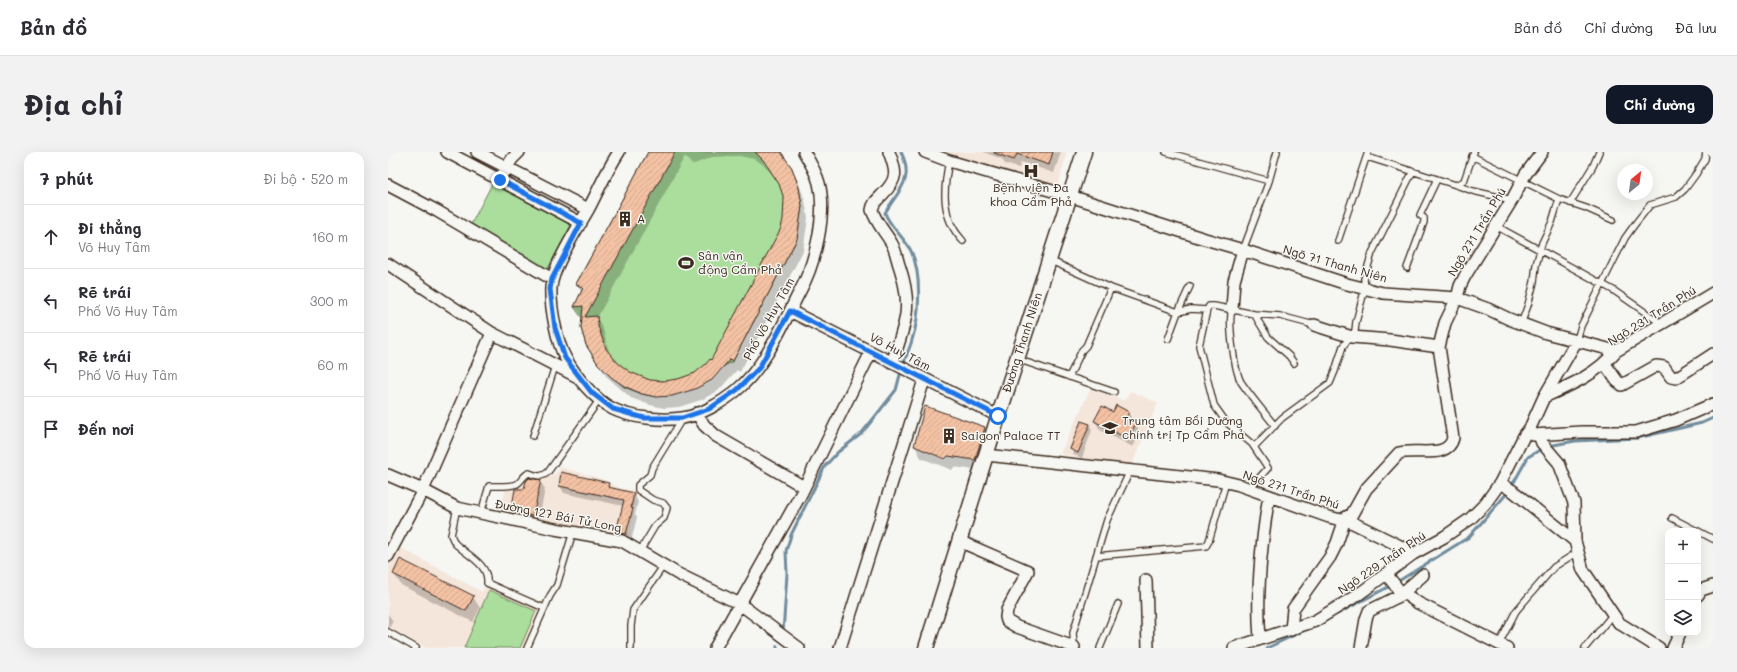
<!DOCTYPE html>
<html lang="vi">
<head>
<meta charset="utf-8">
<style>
	:root { --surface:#fff; --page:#f2f2f3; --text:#2b2b33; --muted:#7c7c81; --line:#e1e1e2; --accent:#111827 }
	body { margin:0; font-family:Mali,sans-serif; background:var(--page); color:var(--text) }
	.controls { position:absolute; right:12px; bottom:12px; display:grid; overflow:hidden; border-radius:8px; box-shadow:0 4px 16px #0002 }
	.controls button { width:36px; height:36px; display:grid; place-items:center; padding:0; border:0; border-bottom:1px solid var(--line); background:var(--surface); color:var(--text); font:20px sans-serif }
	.compass { position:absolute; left:1229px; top:12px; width:36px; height:36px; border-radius:50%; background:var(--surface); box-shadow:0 4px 16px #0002; rotate:29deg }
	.stop { position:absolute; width:12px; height:12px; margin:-9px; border:3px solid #1a73e8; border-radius:50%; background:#fff }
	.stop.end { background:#1a73e8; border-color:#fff; box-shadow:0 1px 4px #0008 }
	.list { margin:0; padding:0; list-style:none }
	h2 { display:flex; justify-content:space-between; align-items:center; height:52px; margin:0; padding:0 16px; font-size:17px }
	h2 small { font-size:13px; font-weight:400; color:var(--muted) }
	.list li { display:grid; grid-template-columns:26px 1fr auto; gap:12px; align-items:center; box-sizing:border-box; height:64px; padding:0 16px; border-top:1px solid var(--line) }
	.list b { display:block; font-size:15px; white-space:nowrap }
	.list p { margin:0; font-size:13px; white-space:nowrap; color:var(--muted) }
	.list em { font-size:13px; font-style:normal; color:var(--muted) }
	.icon { flex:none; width:22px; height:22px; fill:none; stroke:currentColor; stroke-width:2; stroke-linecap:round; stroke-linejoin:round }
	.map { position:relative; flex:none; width:1325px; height:496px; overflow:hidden; border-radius:12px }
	header { display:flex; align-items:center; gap:24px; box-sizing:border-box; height:56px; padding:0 20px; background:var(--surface); border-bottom:1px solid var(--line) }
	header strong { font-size:19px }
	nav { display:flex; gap:22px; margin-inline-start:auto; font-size:14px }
	.intro { display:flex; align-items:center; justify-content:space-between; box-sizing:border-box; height:96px; padding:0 24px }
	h1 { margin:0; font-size:28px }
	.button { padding:10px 18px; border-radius:12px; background:var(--accent); color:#fff; font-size:14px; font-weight:700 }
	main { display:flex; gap:24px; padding:0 24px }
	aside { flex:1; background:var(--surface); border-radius:12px; box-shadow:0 4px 16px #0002 }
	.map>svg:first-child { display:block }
</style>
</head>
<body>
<header>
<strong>Bản đồ</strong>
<nav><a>Bản đồ</a><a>Chỉ đường</a><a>Đã lưu</a></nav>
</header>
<div class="intro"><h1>Địa chỉ</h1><a class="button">Chỉ đường</a></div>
<main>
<aside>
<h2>7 phút<small>Đi bộ · 520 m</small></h2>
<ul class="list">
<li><svg class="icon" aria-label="ahead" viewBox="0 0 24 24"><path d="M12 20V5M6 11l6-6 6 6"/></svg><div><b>Đi thẳng</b><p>Võ Huy Tâm</p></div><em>160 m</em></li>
<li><svg class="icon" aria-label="left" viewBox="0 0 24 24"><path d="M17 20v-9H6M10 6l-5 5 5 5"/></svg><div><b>Rẽ trái</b><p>Phố Võ Huy Tâm</p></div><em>300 m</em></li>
<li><svg class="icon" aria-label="left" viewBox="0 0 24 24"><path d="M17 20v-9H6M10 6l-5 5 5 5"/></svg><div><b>Rẽ trái</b><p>Phố Võ Huy Tâm</p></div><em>60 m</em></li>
<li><svg class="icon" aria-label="arrive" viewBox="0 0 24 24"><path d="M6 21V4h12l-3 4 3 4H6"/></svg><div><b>Đến nơi</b></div></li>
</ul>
</aside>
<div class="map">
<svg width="1325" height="496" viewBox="0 0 1325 496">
	<defs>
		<pattern id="building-hatch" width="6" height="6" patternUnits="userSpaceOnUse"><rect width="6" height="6" fill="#f4c2a4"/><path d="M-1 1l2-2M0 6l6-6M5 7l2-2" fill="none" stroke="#d2a78d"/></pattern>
	</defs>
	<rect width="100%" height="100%" fill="#f6f6f2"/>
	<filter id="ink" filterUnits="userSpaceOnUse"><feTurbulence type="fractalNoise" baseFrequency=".025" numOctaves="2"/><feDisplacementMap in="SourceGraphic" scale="8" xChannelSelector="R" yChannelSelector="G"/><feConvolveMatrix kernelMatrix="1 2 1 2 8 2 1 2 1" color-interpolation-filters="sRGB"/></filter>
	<g filter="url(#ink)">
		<path fill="#f5e6db" d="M556 0H679L669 38Z
			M703 236 737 249 742 239 770 251 743 315 672 302Z
			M173 315 214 327 231 336 249 339 241 388 113 363 117 337 140 323 158 325 167 322Z
			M0 389 94 440 98 433 155 458 137 496H38L0 475Z"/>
		<path fill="#abdd9d" stroke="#73845e" d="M260 0H392L404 16 411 36 414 54 410 79 408 89 345 209 335 215 268 245 254 242 236 235 210 212 198 193 193 176 194 166 186 155 195 136 188 132Z
			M104 32 183 73 159 118 81 76Z
			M101 438 148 459 132 496H76Z"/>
		<path fill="#0003" fill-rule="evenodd" d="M261 0H390L410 29 417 49 420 66 415 99 352 220 349 218 330 239 313 248 291 255 276 256 262 253 243 246 218 224 206 205 195 166 187 155 194 141 189 132ZM297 4 304 13 324 5 351 4 366 7 376 13 392 32 397 47 396 67 394 76 324 209 308 222 291 228 276 230 261 229 241 221 229 212 222 203 215 177 209 166Z
			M595 0H673L666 21 633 10 631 16 617 12 614 7Z
			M740 260 745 269 744 271 747 272 752 281 745 295 712 278 707 269 725 261Z
			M701 273 704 278 694 306 686 303 683 297Z
			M596 276 603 287 593 319 566 315 564 318 533 306 527 294Z
			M152 329 157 337 150 372 129 368 124 360 137 338Z
			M220 331 223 337 246 342 250 350 247 363 249 365 243 390 234 387 229 380 235 354 176 341 172 334Z
			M6 422 85 445 92 456 85 470 13 433Z
			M0 462 5 469 1 476H0Z"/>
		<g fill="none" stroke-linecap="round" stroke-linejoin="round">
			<path stroke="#6f8c9d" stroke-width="3" d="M513 0C527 29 510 38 497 61 502 75 516 85 523 99 534 122 532 164 524 188 522 196 518 203 516 211
				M1160 294 1187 289 1249 286 1314 271 1325 266
				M1009 430 1081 385 1121 339 1140 305 1155 296
				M949 462 1004 433
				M395 481 399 422 398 399 403 383 437 314 450 300 473 282 486 266 508 238 512 223
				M389 496V494
				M879 496 919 477"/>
		</g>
		<path fill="url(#building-hatch)" stroke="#3b2a1e" d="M260 0H287L197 165 209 164 210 174 218 197 230 211 242 220 262 228 276 229 290 227 307 221 318 212 322 207 323 208 393 76 395 67 396 47 391 32 376 9 367 0H393L404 16 411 36 414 54 409 87 345 209 342 207 324 228 307 237 284 244 268 245 254 242 236 234 223 225 210 212 198 193 193 176 195 154 186 155 195 136 188 132Z
			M606 0H665L661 13 629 2 626 8 606 1Z
			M728 253 741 260 738 266 748 271 740 287 706 269 714 254 725 260Z
			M537 254 597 275 587 308 560 304 557 307 526 294Z
			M693 269 702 272 690 301 682 297Z
			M173 320 221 331 220 335 246 341 243 356H245L238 382 228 380 236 348 171 334Z
			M141 326 153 328 145 364 123 360 127 337H136L138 329Z
			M12 407 86 444 78 459 5 422Z"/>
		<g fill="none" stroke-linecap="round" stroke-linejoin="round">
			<defs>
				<path id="service" d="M778 0 881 29
					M1084 4 1171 47 1198 56 1225 68
					M979 5 1068 33 1076 29 1086 0
					M561 9C555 38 553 66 575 89
					M1068 33 1085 39 1124 48
					M1182 51 1205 14 1211 0
					M1108 74 1225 138 1274 172
					M950 89 980 0
					M855 98 881 29 889 0
					M661 108 723 136 790 160 803 157 819 158
					M1019 116 1036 70V66L1032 63 1049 27
					M844 157C840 171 846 217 853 230 863 245 876 260 887 274
					M866 162 892 164 926 173
					M1133 172 1140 153 1146 130 1148 113 1154 91 1164 70 1171 47
					M780 187 790 160 802 134
					M1189 188 1193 174 1237 86 1247 72 1262 53 1288 45 1297 37 1308 22 1317 7 1318 0
					M629 207 726 240
					M681 225 694 198 698 194 723 136
					M145 284 167 214
					M866 295 894 266 942 231 947 219 955 194 967 179 968 170 977 136 976 127 984 101 1025 19
					M861 337 880 316 864 292 838 270 826 253 811 194 819 158 821 154H826L866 162 880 185 901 204 906 211
					M69 356 63 383C65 387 66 392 70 394 81 404 101 413 99 431L156 456
					M93 361 101 334C110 334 121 335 129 332 134 329 135 323 141 321 148 324 154 326 160 320L212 247
					M1284 366 1309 379
					M1310 379 1325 387
					M252 399 267 374 276 366 279 356 275 351 265 348 250 338V333L262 323 264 316 294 267
					M708 404 818 394 821 389 838 330
					M0 480 28 496
					M1111 492 1128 459 1166 415 1191 399
					M686 494 685 481 719 368 742 319
					M139 496 162 444 169 433 185 380
					M243 496V474L245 458 276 413
					M712 496 730 452
					M1197 496 1225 462"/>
				<path id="minor" d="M59 0 193 71
					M89 0 200 57
					M231 0C219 18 210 39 200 58 189 77 164 116 163 136 162 154 169 192 178 207 188 225 207 248 225 257 243 266 275 269 294 266 311 264 335 250 349 238 377 215 395 172 412 139 427 112 439 62 431 31 428 20 422 10 416 0
					M501 0C509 20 510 27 494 43 489 48 485 51 484 58 488 71 498 81 504 92 508 99 509 108 512 116 525 156 517 172 504 211
					M537 0 561 9 682 44 817 87 855 98 959 132 995 141 1069 146 1100 157 1121 167 1158 181 1228 199
					M116 20 124 7 131 0
					M0 33 49 59 164 127
					M0 112 104 181 190 225
					M844 157 846 129 855 98
					M402 159 610 264
					M926 173 964 185 1002 188 1051 195
					M1217 212 1229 229 1234 233 1268 214 1276 215 1283 225 1288 226 1325 202
					M1156 245C1183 233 1209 222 1228 199L1325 141
					M309 261 316 273 328 284 416 335
					M1145 283 1194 280H1248L1288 268 1325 252
					M1151 283 1154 291 1171 311 1186 351 1187 389 1195 418 1231 471 1271 496
					M598 303 830 328 851 333 941 365 953 368 964 362 978 337 1011 301C1027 296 1060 308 1065 286L1051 195 1057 171 1069 146 1072 134 1077 124 1124 48 1137 23 1154 0
					M0 323 35 338 69 356 167 377 234 389 290 422 352 452 411 496
					M1112 331 1125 339 1187 389
					M571 389 640 419 619 458 618 465 619 469 629 475 686 495
					M0 404 35 338 104 181
					M999 423 1010 437 1030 451 1119 496
					M758 428 760 496
					M1310 443 1313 438 1325 434
					M903 478 905 457 942 405 949 391 957 367 1010 393 1025 402
					M872 487C868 439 873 392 881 344
					M327 496 413 342 483 200
					M452 496 536 228
					M846 496 927 469 971 442 1025 402 1056 385 1082 367 1097 352 1112 331 1136 284 1142 276 1156 245 1189 188
					M973 496 978 467 981 459 1011 444 1035 423
					M1285 496 1292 481"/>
				<g id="tertiary">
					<path id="s1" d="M538 496 598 303 696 0"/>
				</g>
			</defs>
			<use href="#service" stroke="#3b2a1e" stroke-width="8"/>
			<use href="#minor" stroke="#3b2a1e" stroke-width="14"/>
			<use href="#tertiary" stroke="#3b2a1e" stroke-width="17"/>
			<use href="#service" stroke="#f6f6f2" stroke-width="5.5"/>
			<use href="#minor" stroke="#f6f6f2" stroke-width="11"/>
			<use href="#tertiary" stroke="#f6f6f2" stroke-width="14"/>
		</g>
	</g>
	<g fill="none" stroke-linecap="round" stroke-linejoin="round" filter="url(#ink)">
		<path stroke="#1a73e8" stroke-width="5" d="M112 28 193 71 164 127 162 137 167 176 177 206 204 241 225 257 256 266H294L321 257 349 238 371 216 402 159 610 264"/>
	</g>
	<defs>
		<symbol id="hospital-bare" viewBox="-9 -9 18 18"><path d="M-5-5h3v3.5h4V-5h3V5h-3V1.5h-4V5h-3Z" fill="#3b2a1e" stroke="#f6f6f2" stroke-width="2.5" paint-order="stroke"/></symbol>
		<symbol id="building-bare" viewBox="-9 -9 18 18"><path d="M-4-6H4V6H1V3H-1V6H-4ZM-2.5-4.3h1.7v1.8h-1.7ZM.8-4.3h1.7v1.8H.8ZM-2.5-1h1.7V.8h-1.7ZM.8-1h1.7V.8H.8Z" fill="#3b2a1e" stroke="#f6f6f2" stroke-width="2.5" paint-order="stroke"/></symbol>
		<symbol id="stadium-bare" viewBox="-9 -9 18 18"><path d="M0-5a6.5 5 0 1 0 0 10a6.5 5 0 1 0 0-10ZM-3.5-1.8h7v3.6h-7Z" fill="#3b2a1e" stroke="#f6f6f2" stroke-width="2.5" paint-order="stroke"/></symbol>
		<symbol id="university-bare" viewBox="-9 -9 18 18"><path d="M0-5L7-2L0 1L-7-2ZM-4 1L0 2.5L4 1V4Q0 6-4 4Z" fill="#3b2a1e" stroke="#f6f6f2" stroke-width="2.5" paint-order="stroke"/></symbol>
	</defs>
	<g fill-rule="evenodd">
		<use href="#hospital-bare" x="632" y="8" width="22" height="22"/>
		<use href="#building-bare" x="226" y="56" width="22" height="22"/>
		<use href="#stadium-bare" x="287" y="100" width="22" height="22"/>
		<use href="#university-bare" x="711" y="265" width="22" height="22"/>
		<use href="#building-bare" x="550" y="273" width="22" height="22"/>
	</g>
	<g text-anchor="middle" stroke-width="3" stroke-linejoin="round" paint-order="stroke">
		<g font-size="12" fill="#3b2a1e" stroke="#f6f6f2" text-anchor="start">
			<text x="643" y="40" text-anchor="middle">Bệnh viện Đa<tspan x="643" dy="14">khoa Cẩm Phả</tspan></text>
			<text x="249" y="71">A</text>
			<text x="310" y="108">Sân vận<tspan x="310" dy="14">động Cẩm Phả</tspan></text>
			<text x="734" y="273">Trung tâm Bồi Dưỡng<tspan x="734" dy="14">chính trị Tp Cẩm Phả</tspan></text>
			<text x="573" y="288">Saigon Palace TT</text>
		</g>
		<g font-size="12" fill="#3b2a1e" stroke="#f6f6f2">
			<text transform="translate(1089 80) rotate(-59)" y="4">Ngõ 271 Trần Phú</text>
			<text transform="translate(947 112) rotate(16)" y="4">Ngõ 71 Thanh Niên</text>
			<text transform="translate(1264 164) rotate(-32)" y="4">Ngõ 231 Trần Phú</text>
			<text transform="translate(381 167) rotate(-61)" y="4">Phố Võ Huy Tâm</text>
			<text dy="4" stroke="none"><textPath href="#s1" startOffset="320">Đường Thanh Niên</textPath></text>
			<text transform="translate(512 200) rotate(28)" y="4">Võ Huy Tâm</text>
			<text transform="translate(903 338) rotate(18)" y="4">Ngõ 271 Trần Phú</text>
			<text transform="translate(170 364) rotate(11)" y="4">Đường 127 Bái Tử Long</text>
			<text transform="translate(994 411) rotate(-34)" y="4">Ngõ 229 Trần Phú</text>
		</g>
	</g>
</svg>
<div class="controls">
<button>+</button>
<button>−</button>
<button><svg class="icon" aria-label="layers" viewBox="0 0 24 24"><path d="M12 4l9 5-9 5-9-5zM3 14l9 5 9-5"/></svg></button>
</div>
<svg class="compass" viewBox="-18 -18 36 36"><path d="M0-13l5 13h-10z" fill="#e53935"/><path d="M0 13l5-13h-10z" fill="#7c7c81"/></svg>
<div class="stop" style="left:610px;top:264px"></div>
<div class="stop end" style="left:112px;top:28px"></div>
</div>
</main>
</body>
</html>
